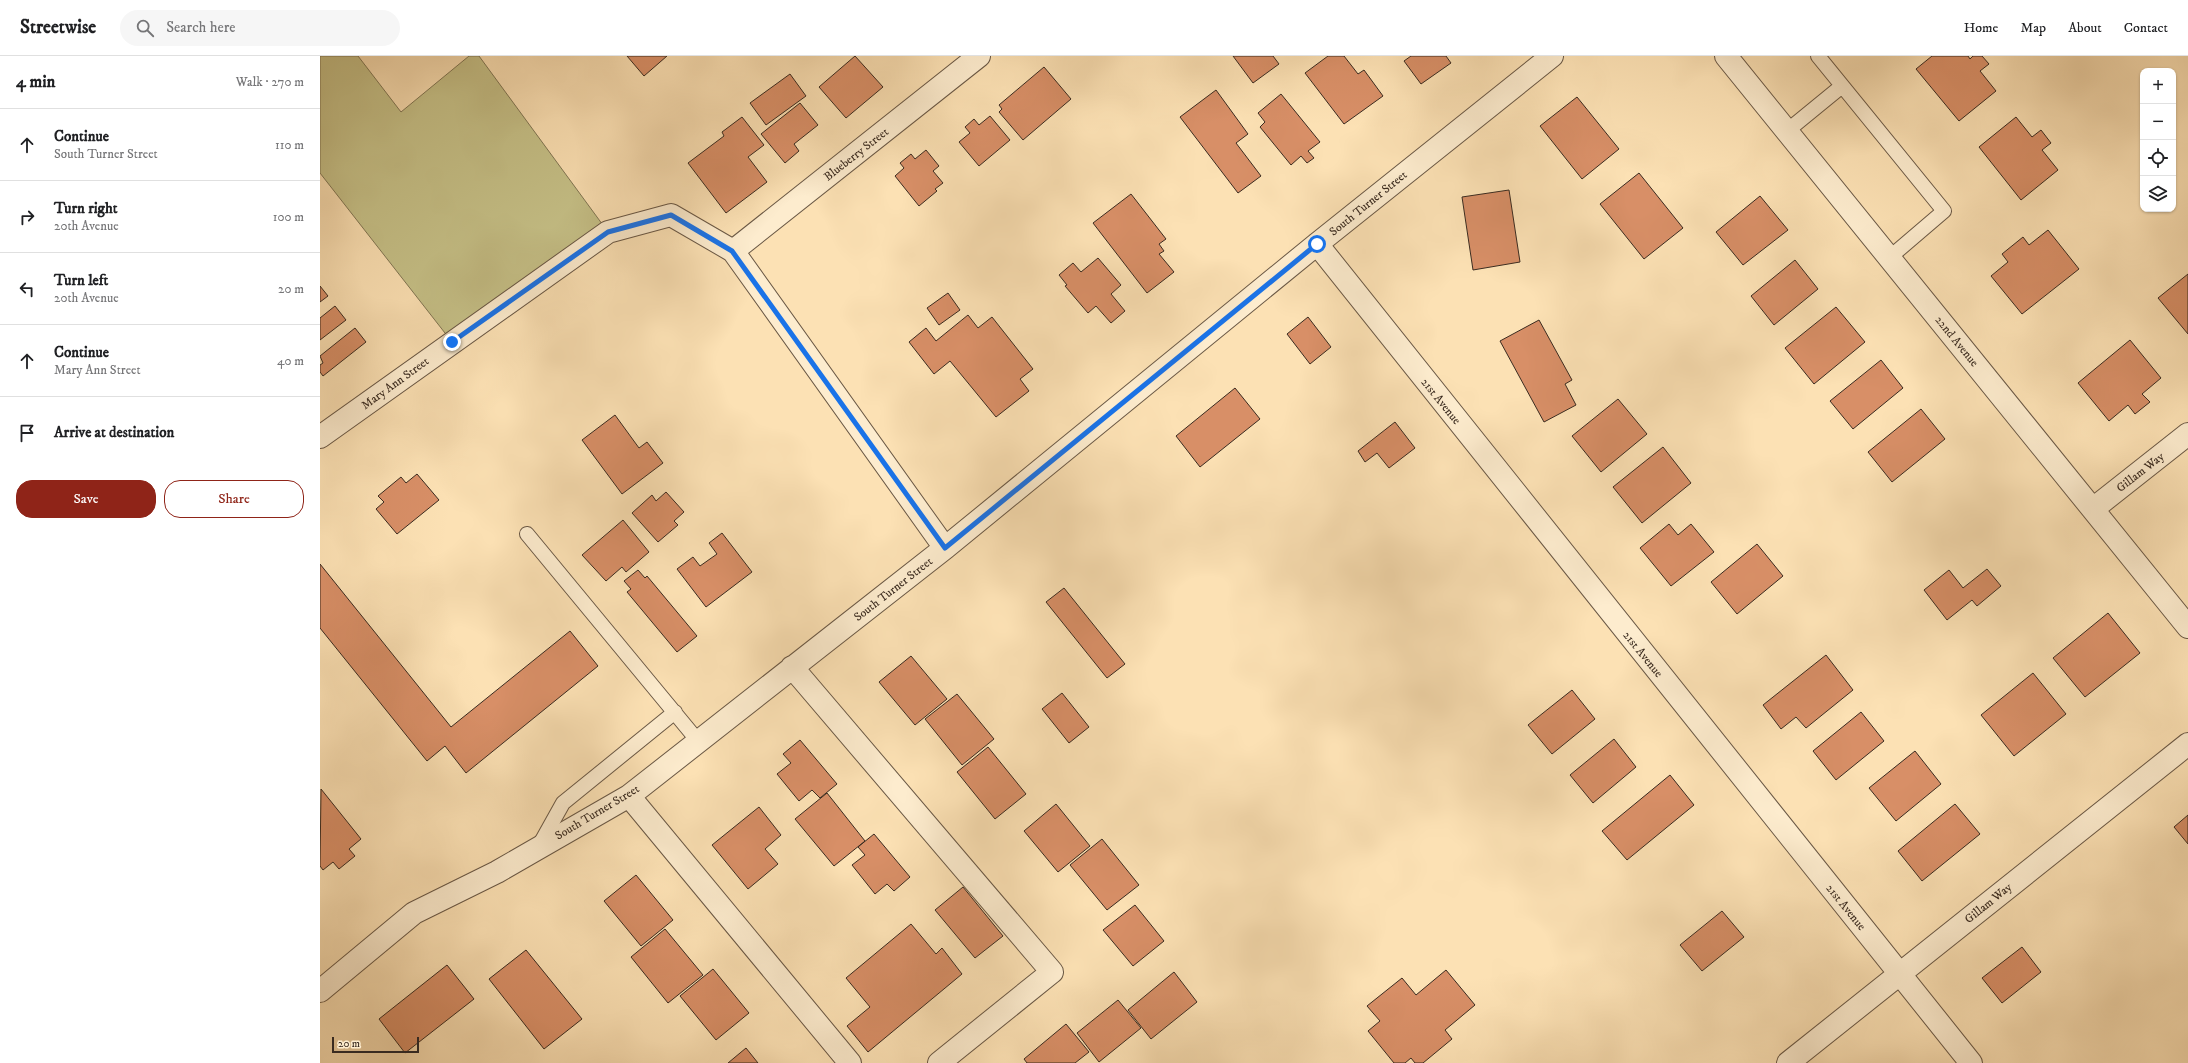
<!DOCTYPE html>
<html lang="en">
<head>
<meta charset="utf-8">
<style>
	:root { --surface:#fff; --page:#f6f6f6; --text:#202124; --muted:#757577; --line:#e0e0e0; --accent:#8f2418 }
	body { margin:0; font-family:"IM FELL DW Pica",serif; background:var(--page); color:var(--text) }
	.controls { position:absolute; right:12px; top:12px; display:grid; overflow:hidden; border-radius:8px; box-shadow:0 1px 3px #0004 }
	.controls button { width:36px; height:36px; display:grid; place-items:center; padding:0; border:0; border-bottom:1px solid var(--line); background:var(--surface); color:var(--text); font:20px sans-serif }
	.scale { position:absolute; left:12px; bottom:10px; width:87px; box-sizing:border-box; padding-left:4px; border:2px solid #3a2b20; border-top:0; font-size:11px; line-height:14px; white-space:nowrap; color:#3a2b20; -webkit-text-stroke:3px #fdecce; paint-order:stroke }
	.stop { position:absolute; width:12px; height:12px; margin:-9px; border:3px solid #1a73e8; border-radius:50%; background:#fff }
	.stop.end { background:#1a73e8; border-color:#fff; box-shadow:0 1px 4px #0008 }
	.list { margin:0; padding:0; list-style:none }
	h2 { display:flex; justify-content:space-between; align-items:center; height:52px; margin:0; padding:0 16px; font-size:17px }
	h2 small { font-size:13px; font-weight:400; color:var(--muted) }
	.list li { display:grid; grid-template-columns:26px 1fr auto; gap:12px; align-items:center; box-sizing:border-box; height:72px; padding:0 16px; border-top:1px solid var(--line) }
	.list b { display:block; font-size:15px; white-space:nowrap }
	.list p { margin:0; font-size:13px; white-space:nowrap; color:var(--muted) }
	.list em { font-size:13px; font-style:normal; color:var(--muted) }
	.actions { display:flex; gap:8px; padding:12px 16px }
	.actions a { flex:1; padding:9px 0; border:1px solid var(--accent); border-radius:16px; text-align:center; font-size:14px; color:var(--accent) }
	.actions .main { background:var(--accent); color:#fff }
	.icon { flex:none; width:22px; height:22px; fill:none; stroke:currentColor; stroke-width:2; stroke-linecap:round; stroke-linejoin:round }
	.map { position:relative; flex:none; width:1868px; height:1007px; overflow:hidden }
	header { display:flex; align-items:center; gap:24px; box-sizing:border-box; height:56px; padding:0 20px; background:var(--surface); border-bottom:1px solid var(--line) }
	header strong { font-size:19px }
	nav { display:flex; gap:22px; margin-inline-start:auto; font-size:14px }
	.search { width:280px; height:36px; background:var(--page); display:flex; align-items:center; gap:10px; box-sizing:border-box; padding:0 14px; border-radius:22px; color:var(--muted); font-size:15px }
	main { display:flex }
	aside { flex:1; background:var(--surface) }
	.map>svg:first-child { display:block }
</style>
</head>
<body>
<header>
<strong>Streetwise</strong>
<div class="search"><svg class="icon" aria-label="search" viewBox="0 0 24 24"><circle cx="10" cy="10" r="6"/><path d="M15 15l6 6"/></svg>Search here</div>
<nav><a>Home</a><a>Map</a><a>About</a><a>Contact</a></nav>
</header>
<main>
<aside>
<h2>4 min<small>Walk · 270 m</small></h2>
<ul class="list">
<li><svg class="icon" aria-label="ahead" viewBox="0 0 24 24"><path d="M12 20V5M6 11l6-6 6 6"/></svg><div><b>Continue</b><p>South Turner Street</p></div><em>110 m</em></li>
<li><svg class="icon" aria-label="right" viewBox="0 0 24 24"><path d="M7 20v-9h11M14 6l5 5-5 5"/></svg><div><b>Turn right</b><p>20th Avenue</p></div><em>100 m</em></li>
<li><svg class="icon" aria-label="left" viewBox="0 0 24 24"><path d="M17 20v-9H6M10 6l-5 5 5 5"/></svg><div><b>Turn left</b><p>20th Avenue</p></div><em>20 m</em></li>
<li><svg class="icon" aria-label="ahead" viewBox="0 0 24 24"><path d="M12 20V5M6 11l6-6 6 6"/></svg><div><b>Continue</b><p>Mary Ann Street</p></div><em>40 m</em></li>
<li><svg class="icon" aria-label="arrive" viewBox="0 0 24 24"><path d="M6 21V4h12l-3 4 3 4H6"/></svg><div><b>Arrive at destination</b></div></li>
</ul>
<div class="actions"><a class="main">Save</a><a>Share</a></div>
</aside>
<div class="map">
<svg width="1868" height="1007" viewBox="0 0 1868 1007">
	<rect width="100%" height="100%" fill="#fce1b4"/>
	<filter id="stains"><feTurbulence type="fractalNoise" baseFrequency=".005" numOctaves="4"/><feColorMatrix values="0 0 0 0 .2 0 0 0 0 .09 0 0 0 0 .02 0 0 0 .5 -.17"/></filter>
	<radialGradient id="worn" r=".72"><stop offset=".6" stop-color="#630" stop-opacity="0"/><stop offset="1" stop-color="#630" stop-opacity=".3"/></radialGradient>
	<path fill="#c6c188" stroke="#807654" d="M0 0H38L81 56 149 0H159L288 176 132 286 0 117Z"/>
	<path fill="#d88f67" stroke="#3a2b20" d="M307 0H347L324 20Z
		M535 0 563 31 526 62 499 31Z
		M913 0H953L959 8 933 27Z
		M1008 0H1024L1038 18 1044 14 1063 40 1024 68 985 17Z
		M1091 0H1126L1131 7 1101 28 1084 5Z
		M1612 0H1648L1650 3 1653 0H1662L1669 8 1660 15 1676 35 1639 65 1596 13Z
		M724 11 751 43 703 84 679 56 682 53 679 49Z
		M470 18 486 40 446 69 430 47Z
		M896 34 928 78 916 87 941 120 918 137 860 61Z
		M961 38 1000 86 988 95 994 102 987 107 981 100 971 109 940 71 945 66 938 57Z
		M1257 41 1299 93 1262 123 1220 70Z
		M480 47 498 69 474 88 479 95 465 107 441 78Z
		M670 60 690 84 659 110 639 86 650 77 645 71 654 63 659 69Z
		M422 61 444 89 428 101 447 126 406 157 368 107 404 80 402 76Z
		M1696 61 1712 81 1721 74 1731 87 1722 94 1738 114 1701 144 1659 91Z
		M606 94 619 110 613 115 623 127 615 133 617 135 599 150 575 120 584 112 580 107 591 98 595 103Z
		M1319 117 1363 172 1324 203 1280 148Z
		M1189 134 1200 206 1153 214 1142 141Z
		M811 138 846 183 839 188 844 195 839 198 854 216 827 237 773 167Z
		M1440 140 1468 174 1423 209 1396 176Z
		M1728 174 1759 213 1702 258 1671 220 1688 206 1682 198 1703 181 1709 189Z
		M778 202 801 229 791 238 805 255 791 267 776 250 768 257 745 230 747 229 739 219 753 207 761 216Z
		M1475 204 1498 233 1454 269 1431 240Z
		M1868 218V278L1838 242Z
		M0 230 8 240 0 246Z
		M628 237 640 254 619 269 607 252Z
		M15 250 26 264 0 284V262Z
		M1516 251 1545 286 1494 328 1465 292Z
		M648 259 658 272 672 261 713 313 700 323 709 335 676 361 630 305 614 318 589 286 606 272 616 285Z
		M988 261 1011 291 990 308 967 278Z
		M1219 264 1252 324 1245 328 1256 349 1224 366 1180 285Z
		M35 272 46 286 3 320 0 316V309L3 307 0 300Z
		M1810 284 1841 322 1822 338 1830 346 1815 358 1808 349 1789 365 1758 327Z
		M1561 304 1583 332 1533 373 1510 345Z
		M915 332 940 363 880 411 856 380Z
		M1298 343 1327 378 1281 416 1252 380Z
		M1601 353 1625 383 1572 426 1548 396Z
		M295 359 319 392 327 386 343 407 302 438 262 384Z
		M1075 366 1095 392 1069 412 1057 397 1045 406 1038 395Z
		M1343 391 1371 427 1322 467 1293 431Z
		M97 418 119 444 77 478 56 453 64 446 58 440 81 421 86 427Z
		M346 436 364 456 354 465 358 469 338 486 312 457 332 439 336 445Z
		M303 464 329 496 306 516 302 511 286 525 262 499Z
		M1349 468 1358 479 1371 468 1394 496 1351 530 1320 492Z
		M402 477 432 516 386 551 357 513 373 501 380 510 397 498 389 487Z
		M1437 488 1463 520 1417 558 1391 526Z
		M0 508 131 671 250 575 278 610 146 717 125 690 107 705 0 572Z
		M1667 513 1681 530 1657 550 1652 544 1627 564 1604 534 1629 514 1643 532Z
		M318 514 325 522 327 520 377 580 357 596 307 536 311 533 304 525Z
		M744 532 805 608 787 622 726 546Z
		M1788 557 1820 597 1765 641 1733 602Z
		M1506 599 1533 634 1486 672 1476 661 1461 673 1443 649Z
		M591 600 627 643 595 669 559 626Z
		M1713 617 1746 658 1694 700 1661 659Z
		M1252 634 1275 663 1232 698 1208 669Z
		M742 637 769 671 749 687 722 653Z
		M637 638 674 683 642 709 605 663Z
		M1541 656 1564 685 1516 724 1493 695Z
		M1294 683 1316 711 1273 747 1250 719Z
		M480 684 517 728 500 742 492 734 479 745 457 718 471 707 463 698Z
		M668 691 706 738 675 763 637 716Z
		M1595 695 1621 728 1576 765 1549 732Z
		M1350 719 1374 749 1307 804 1282 775Z
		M1 733 41 783 29 793 35 800 19 813 13 806 3 814 0 810Z
		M507 737 545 785 514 810 475 763Z
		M736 748 770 790 738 816 704 775Z
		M1635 748 1660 778 1602 825 1578 795Z
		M439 751 461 779 445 793 458 808 428 833 392 789Z
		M1868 759V788L1854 771Z
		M554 778 590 821 574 835 567 828 555 838 532 809 545 799 538 791Z
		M782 783 819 829 787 854 750 809Z
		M316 819 353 864 321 890 284 845Z
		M643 831 683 880 655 902 615 854Z
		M815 849 844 885 813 910 783 874Z
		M1402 855 1424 881 1382 915 1360 889Z
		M591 868 616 898 622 892 642 918 548 996 527 970 550 951 526 922Z
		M345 873 383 919 348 947 311 901Z
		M1702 891 1721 916 1682 947 1662 922Z
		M206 894 262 963 224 993 169 923Z
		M127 909 154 943 85 997 59 963Z
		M393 913 429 957 396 984 360 940Z
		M1126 914 1155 949 1125 974 1132 983 1103 1007H1095L1091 1002 1085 1007H1074L1048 975 1060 965 1047 950 1082 922 1096 939Z
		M854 916 877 946 831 983 808 954Z
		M798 944 821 972 779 1006 757 977Z
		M746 968 769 996 755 1007H707L704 1003Z
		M426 992 438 1007H408Z"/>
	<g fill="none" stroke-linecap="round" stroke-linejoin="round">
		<defs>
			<path id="service" d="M1498 0 1624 155 1569 202
				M1467 75 1522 30
				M207 478 378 685
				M219 790 243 747 355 656"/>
			<path id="minor" d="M1406 0 1868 571
				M997 188 1651 1007
				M413 195 659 0
				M0 381 288 176 351 159 413 195 625 492
				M1773 453 1868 378
				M472 611 732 916 619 1007
				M309 740 530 1007
				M0 935 94 857 177 816 309 740 625 492 997 188 1232 0
				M1468 1007 1868 688"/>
		</defs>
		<use href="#service" stroke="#6a5845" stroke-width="16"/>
		<use href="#minor" stroke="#6a5845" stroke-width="24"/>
		<use href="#service" stroke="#fdecce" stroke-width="14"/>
		<use href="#minor" stroke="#fdecce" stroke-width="22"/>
	</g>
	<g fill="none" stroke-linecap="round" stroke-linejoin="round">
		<path stroke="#1a73e8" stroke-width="5" d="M132 286 288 176 351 159 412 195 625 492 997 188"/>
	</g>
	<g text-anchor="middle" stroke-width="3" stroke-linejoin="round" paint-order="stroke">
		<g font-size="12" fill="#3a2b20" stroke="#fdecce">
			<text transform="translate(536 98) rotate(-38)" y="4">Blueberry Street</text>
			<text transform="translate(1048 147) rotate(-39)" y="4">South Turner Street</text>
			<text transform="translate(1637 285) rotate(51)" y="4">22nd Avenue</text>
			<text transform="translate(75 327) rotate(-36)" y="4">Mary Ann Street</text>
			<text transform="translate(1121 345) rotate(51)" y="4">21st Avenue</text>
			<text transform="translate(1820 416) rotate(-38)" y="4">Gillam Way</text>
			<text transform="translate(573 533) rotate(-38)" y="4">South Turner Street</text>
			<text transform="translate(1323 598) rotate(51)" y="4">21st Avenue</text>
			<text transform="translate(277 756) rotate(-31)" y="4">South Turner Street</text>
			<text transform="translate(1668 847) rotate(-39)" y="4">Gillam Way</text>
			<text transform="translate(1526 851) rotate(51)" y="4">21st Avenue</text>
		</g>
	</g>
	<rect width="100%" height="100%" filter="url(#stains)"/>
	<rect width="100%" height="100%" fill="url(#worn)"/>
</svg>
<div class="controls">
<button>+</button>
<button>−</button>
<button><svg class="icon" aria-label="locate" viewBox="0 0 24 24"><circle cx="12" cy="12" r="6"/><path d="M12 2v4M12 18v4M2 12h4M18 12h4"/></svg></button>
<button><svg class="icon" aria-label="layers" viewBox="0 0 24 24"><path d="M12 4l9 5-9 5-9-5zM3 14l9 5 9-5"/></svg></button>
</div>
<div class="scale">20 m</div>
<div class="stop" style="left:997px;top:188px"></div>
<div class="stop end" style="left:132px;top:286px"></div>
</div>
</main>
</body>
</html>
